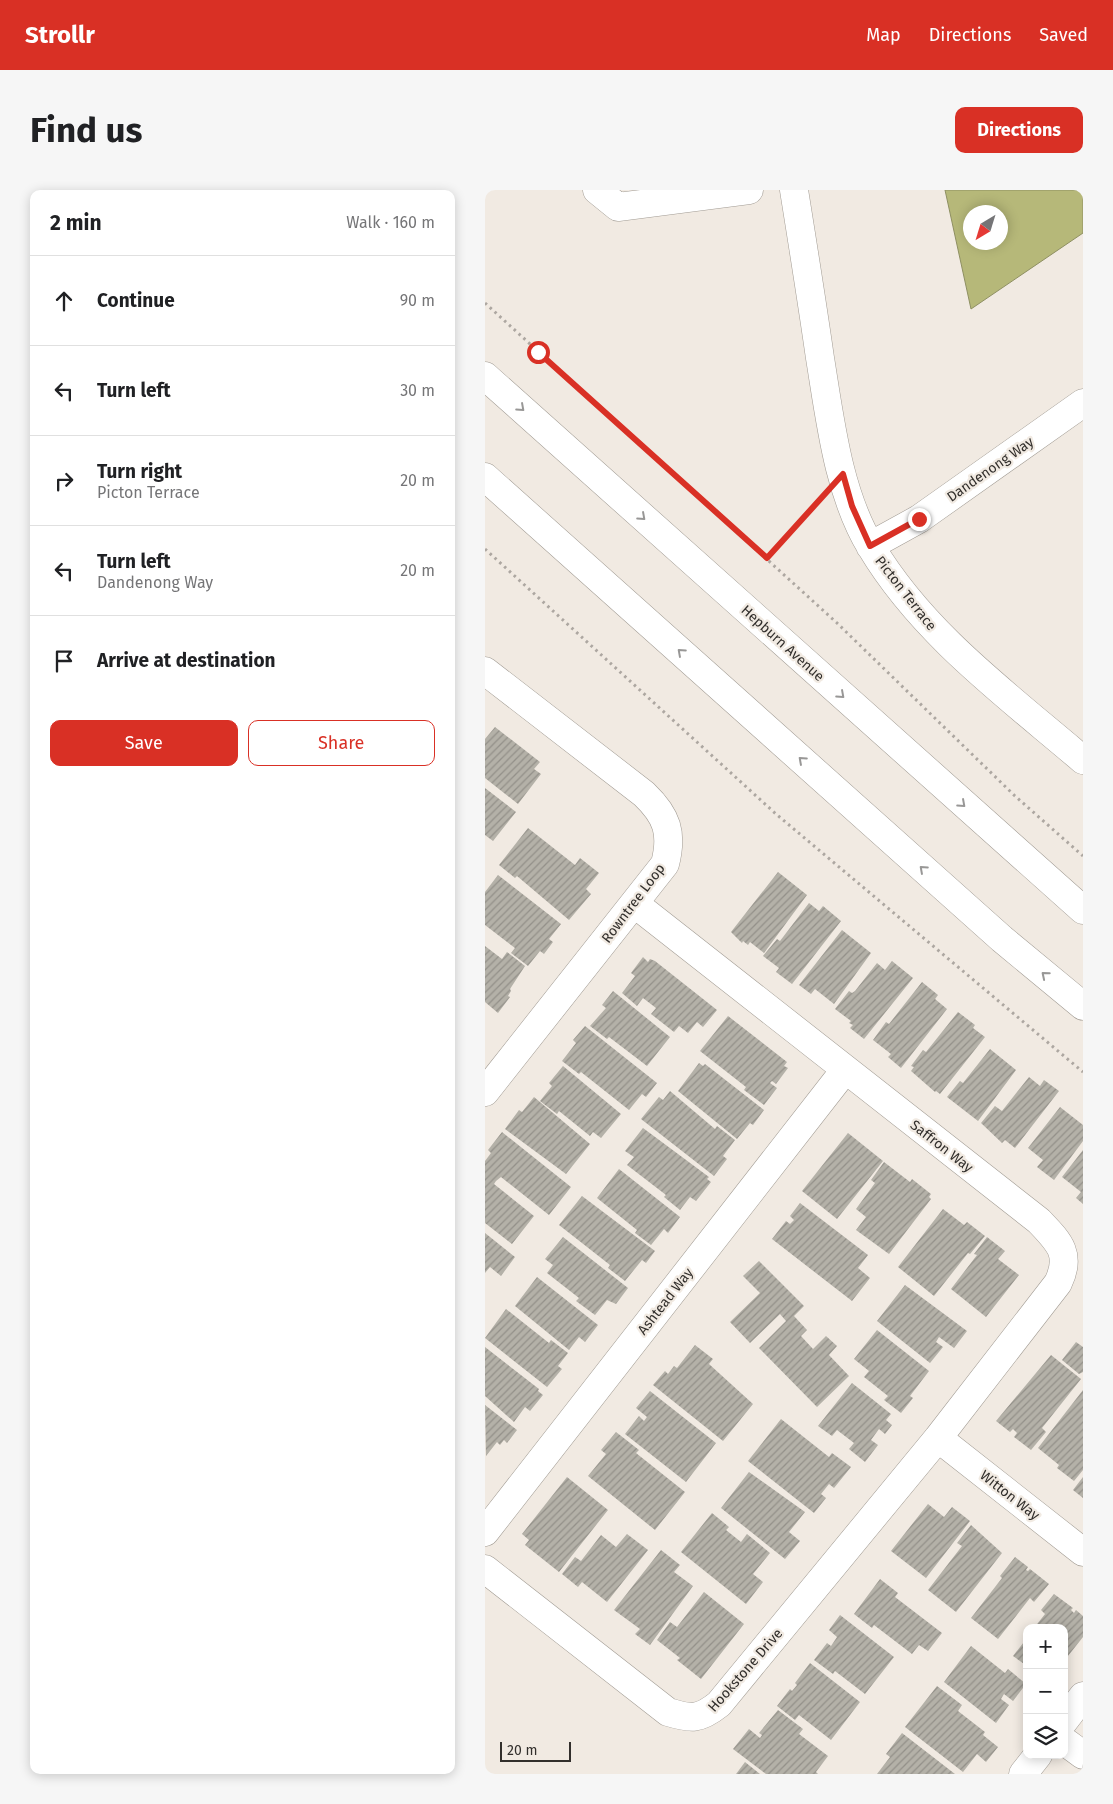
<!DOCTYPE html>
<html lang="en">
<head>
<meta charset="utf-8">
<style>
	:root { --surface:#fff; --page:#f6f6f6; --text:#202124; --muted:#757577; --line:#e0e0e0; --accent:#d93025 }
	body { margin:0; font-family:"Fira Sans",sans-serif; background:var(--page); color:var(--text) }
	.controls { position:absolute; right:15px; bottom:15px; display:grid; overflow:hidden; border-radius:10px; box-shadow:0 2px 12px #0003 }
	.controls button { width:45px; height:45px; display:grid; place-items:center; padding:0; border:0; border-bottom:1px solid var(--line); background:var(--surface); color:var(--text); font:25px sans-serif }
	.compass { position:absolute; left:478px; top:15px; width:45px; height:45px; border-radius:50%; background:var(--surface); box-shadow:0 2px 12px #0003; rotate:218deg }
	.scale { position:absolute; left:15px; bottom:12px; width:71px; box-sizing:border-box; padding-left:5px; border:2px solid #322f2c; border-top:0; font-size:14px; line-height:18px; white-space:nowrap; color:#322f2c; -webkit-text-stroke:4px #f1eae2; paint-order:stroke }
	.stop { position:absolute; width:15px; height:15px; margin:-11px; border:4px solid #d93025; border-radius:50%; background:#fff }
	.stop.end { background:#d93025; border-color:#fff; box-shadow:0 1px 5px #0008 }
	.list { margin:0; padding:0; list-style:none }
	h2 { display:flex; justify-content:space-between; align-items:center; height:65px; margin:0; padding:0 20px; font-size:21px }
	h2 small { font-size:16px; font-weight:400; color:var(--muted) }
	.list li { display:grid; grid-template-columns:32px 1fr auto; gap:15px; align-items:center; box-sizing:border-box; height:90px; padding:0 20px; border-top:1px solid var(--line) }
	.list b { display:block; font-size:19px; white-space:nowrap }
	.list p { margin:0; font-size:16px; white-space:nowrap; color:var(--muted) }
	.list em { font-size:16px; font-style:normal; color:var(--muted) }
	.actions { display:flex; gap:10px; padding:15px 20px }
	.actions a { flex:1; padding:11px 0; border:1px solid var(--accent); border-radius:10px; text-align:center; font-size:18px; color:var(--accent) }
	.actions .main { background:var(--accent); color:#fff }
	.icon { flex:none; width:28px; height:28px; fill:none; stroke:currentColor; stroke-width:2; stroke-linecap:round; stroke-linejoin:round }
	.map { position:relative; flex:none; width:598px; height:1584px; overflow:hidden; border-radius:10px }
	header { display:flex; align-items:center; gap:30px; box-sizing:border-box; height:70px; padding:0 25px; background:var(--accent); color:#fff }
	header strong { font-size:24px }
	nav { display:flex; gap:28px; margin-inline-start:auto; font-size:18px }
	.intro { display:flex; align-items:center; justify-content:space-between; box-sizing:border-box; height:120px; padding:0 30px }
	h1 { margin:0; font-size:35px }
	.button { padding:12px 22px; border-radius:10px; background:var(--accent); color:#fff; font-size:18px; font-weight:700 }
	main { display:flex; gap:30px; padding:0 30px }
	aside { flex:1; background:var(--surface); border-radius:10px; box-shadow:0 2px 12px #0003 }
	.map>svg:first-child { display:block }
</style>
</head>
<body>
<header>
<strong>Strollr</strong>
<nav><a>Map</a><a>Directions</a><a>Saved</a></nav>
</header>
<div class="intro"><h1>Find us</h1><a class="button">Directions</a></div>
<main>
<aside>
<h2>2 min<small>Walk · 160 m</small></h2>
<ul class="list">
<li><svg class="icon" aria-label="ahead" viewBox="0 0 24 24"><path d="M12 20V5M6 11l6-6 6 6"/></svg><div><b>Continue</b></div><em>90 m</em></li>
<li><svg class="icon" aria-label="left" viewBox="0 0 24 24"><path d="M17 20v-9H6M10 6l-5 5 5 5"/></svg><div><b>Turn left</b></div><em>30 m</em></li>
<li><svg class="icon" aria-label="right" viewBox="0 0 24 24"><path d="M7 20v-9h11M14 6l5 5-5 5"/></svg><div><b>Turn right</b><p>Picton Terrace</p></div><em>20 m</em></li>
<li><svg class="icon" aria-label="left" viewBox="0 0 24 24"><path d="M17 20v-9H6M10 6l-5 5 5 5"/></svg><div><b>Turn left</b><p>Dandenong Way</p></div><em>20 m</em></li>
<li><svg class="icon" aria-label="arrive" viewBox="0 0 24 24"><path d="M6 21V4h12l-3 4 3 4H6"/></svg><div><b>Arrive at destination</b></div></li>
</ul>
<div class="actions"><a class="main">Save</a><a>Share</a></div>
</aside>
<div class="map">
<svg width="598" height="1584" viewBox="0 0 598 1584">
	<defs>
		<pattern id="building-hatch" width="6" height="6" patternUnits="userSpaceOnUse" patternTransform="scale(1.25)"><rect width="6" height="6" fill="#b4b1a8"/><path d="M-1 1l2-2M0 6l6-6M5 7l2-2" fill="none" stroke="#939089"/></pattern>
	</defs>
	<rect width="100%" height="100%" fill="#f1eae2"/>
	<path fill="#b6b879" stroke="#8e8f62" fill-rule="evenodd" d="M460 0H598V43L486 119ZM486 22H516V52H486Z"/>
	<path fill="url(#building-hatch)" d="M10 537 55 572 49 579 56 584 33 614 0 588V549Z
		M0 598 31 622 8 651 0 645Z
		M43 638 90 675 95 668 114 683 101 699 106 704 84 730 32 686 30 688 14 675Z
		M293 682 322 705 279 763 265 752 263 755 258 751 257 753 246 742Z
		M13 685 76 734 64 749 68 752 59 764 55 761 43 776 26 763 30 758 0 735V702Z
		M324 713 334 721 338 716 356 731 307 794 291 782 294 778 278 766 292 749 295 751Z
		M357 740 386 763 349 814 330 799 326 804 314 795Z
		M0 756 17 769 22 762 40 776 25 799 26 801 23 806 25 807 13 823 0 812Z
		M158 767 163 772 165 769 170 771 232 820 218 837 212 832 203 843 194 836 189 842 166 824 171 818 158 808 152 816 137 803 150 786 146 783Z
		M407 771 428 788 379 849 365 838 368 835 364 833 366 831 350 819 364 801 367 803 370 801 392 773 400 780Z
		M437 792 453 805 450 809 462 819 416 878 403 867 406 864 388 850 401 832 404 834Z
		M128 801 185 847 162 876 124 847 122 849 105 836 121 818 117 815Z
		M473 822 490 835 488 838 500 847 455 904 451 901 450 902 426 881 429 877 426 876 438 860 441 862Z
		M243 826 302 872 299 876 303 878 291 894 287 891 285 893 292 898 279 915 259 900 261 897 215 861Z
		M100 836 172 893 161 907 157 904 144 920 96 882 94 884 77 871 91 853 88 850Z
		M505 859 531 880 493 931 462 907 475 891 478 893Z
		M214 873 218 876 220 874 279 920 268 935 265 933 252 949 193 901Z
		M78 876 136 924 116 948 108 942 105 946 74 921 72 924 55 911 67 896 64 893Z
		M544 887 555 896 559 890 574 901 530 958 520 950 517 953 496 933 510 916 517 921Z
		M185 901 230 939 232 936 250 950 238 966 242 969 229 986 156 929 174 907 178 910Z
		M49 907 105 954 81 984 20 939 34 920 37 922Z
		M575 917 598 935V951L569 990 552 977 558 970 543 958Z
		M158 938 224 987 222 989 226 992 211 1011 205 1007 195 1020 179 1007 181 1005 142 975 149 967 140 961Z
		M17 942 86 997 64 1025 16 987 11 991 9 994 49 1026 27 1054 0 1033V971L6 963 3 960Z
		M363 943 398 971 352 1029 317 1001Z
		M598 960V1014L591 1008 596 1002 577 987Z
		M399 972 425 992 427 989 446 1004 444 1007 446 1009 404 1064 371 1040 381 1027 371 1019 390 993 386 990Z
		M134 979 195 1027 183 1043 179 1039 166 1055 150 1043 152 1040 112 1008Z
		M97 1006 170 1061 161 1073 157 1070 140 1091 123 1078 125 1075 74 1035Z
		M315 1013 383 1065 373 1078 385 1088 367 1111 287 1049 301 1031 305 1034 309 1030 305 1026Z
		M458 1019 479 1035 482 1032 500 1046 485 1064 483 1063 449 1106 413 1077Z
		M0 1043 30 1067 16 1086 5 1077 0 1083Z
		M78 1047 143 1098 131 1114 122 1110 110 1125 91 1111 94 1108 62 1083 68 1075 60 1069Z
		M502 1047 520 1061 513 1069 534 1085 501 1127 466 1099 492 1065 489 1064Z
		M274 1071 319 1116 309 1126 322 1140 316 1146 328 1159 341 1146 352 1156 344 1165 364 1186 332 1217 274 1158 301 1131 295 1124 265 1153 245 1132 275 1103 258 1086Z
		M52 1087 113 1135 100 1152 94 1147 84 1160 30 1116Z
		M420 1095 482 1141 469 1158 454 1147 451 1152 458 1157 445 1173 392 1131Z
		M21 1119 64 1153 66 1150 83 1163 73 1176 77 1179 62 1197 0 1148Z
		M392 1140 444 1181 425 1206 428 1208 416 1223 399 1210 403 1206 379 1187 384 1181 369 1169Z
		M591 1152 598 1157V1182L594 1184 577 1170Z
		M210 1155 228 1169 224 1174 268 1214 238 1251 168 1195 180 1181 183 1184 189 1176 192 1178Z
		M0 1157 54 1199 53 1201 58 1205 45 1221 40 1217 29 1232 0 1206Z
		M566 1165 596 1189 557 1238 561 1242 546 1260 529 1247 532 1243 528 1239 525 1242 511 1231Z
		M367 1193 406 1224 401 1230 407 1235 400 1244 394 1239 386 1250 393 1255 380 1272 364 1259 369 1253 352 1240 347 1246 333 1236Z
		M598 1200V1280L589 1291 572 1278 574 1275 553 1258Z
		M165 1201 231 1253 201 1292 140 1244 154 1226 159 1231 162 1227 151 1218Z
		M0 1215 32 1240 22 1253 19 1250 15 1255 12 1252 1 1266Z
		M296 1229 344 1267 347 1263 366 1277 349 1298 344 1294 336 1304 341 1308 329 1323 263 1271Z
		M131 1242 154 1260 151 1263 200 1302 170 1340 103 1286 121 1264 116 1260Z
		M264 1282 320 1322 304 1342 315 1351 300 1369 236 1318Z
		M82 1287 123 1320 74 1382 40 1355 44 1350 37 1344Z
		M598 1287V1308L588 1300Z
		M443 1314 459 1327 467 1317 485 1331 441 1388 406 1361Z
		M227 1323 244 1337 241 1340 256 1352 262 1344 285 1363 268 1384 278 1392 261 1414 196 1362Z
		M486 1335 517 1363 471 1422 443 1400 477 1356 472 1353Z
		M142 1344 163 1360 122 1412 97 1392 93 1397 77 1384 90 1367 96 1371 116 1345 131 1357Z
		M176 1360 195 1375 189 1382 208 1396 165 1455 150 1444 155 1439 129 1420Z
		M530 1367 543 1377 541 1380 543 1381 545 1379 564 1394 549 1412 545 1408 513 1449 486 1428 517 1388 515 1386Z
		M395 1389 413 1403 410 1407 457 1443 443 1461 434 1455 427 1464 389 1435 387 1438 369 1424Z
		M219 1402 259 1434 216 1489 192 1470 195 1468 172 1450 185 1432 192 1437Z
		M569 1404 588 1418 586 1420 589 1423 591 1420 598 1426V1447L579 1471V1438H549L560 1424 556 1420Z
		M355 1425 409 1467 380 1504 350 1481 348 1484 329 1470 342 1453 346 1456 352 1447 344 1440Z
		M542 1448V1476L528 1466Z
		M486 1456 520 1483 523 1479 541 1494 528 1511 519 1504 516 1509 524 1515 511 1533 459 1492Z
		M325 1473 375 1512 346 1550 314 1525 310 1530 292 1516 305 1499 307 1501 312 1495 310 1493Z
		M452 1496 477 1515 473 1521 500 1542 498 1545 513 1557 501 1572 492 1564 478 1582 420 1537Z
		M293 1520 318 1539 314 1544 343 1566 331 1582 333 1584H281L248 1559 264 1539 275 1548 277 1545 274 1543Z
		M417 1543 470 1584H392L405 1567 401 1564Z
		M260 1572 275 1584H251Z"/>
	<g fill="none" stroke-linecap="round" stroke-linejoin="round">
		<defs>
			<path id="minor" d="M112 0 133 17 264 0
				M309 0C318 56 327 112 335 168 345 229 353 303 386 357 438 444 522 505 598 570
				M385 356 434 329 598 213
				M0 481 159 604C182 626 188 643 180 674L0 902
				M453 1248 598 1362
				M0 1342 360 880
				M0 1379 183 1522C206 1529 214 1530 234 1514L453 1248 573 1093C587 1064 574 1052 554 1031L150 714
				M579 1531 598 1506
				M579 1551 598 1565
				M538 1584 553 1565"/>
			<path id="major" d="M0 186 598 720
				M0 287 517 749 598 816"/>
		</defs>
		<use href="#minor" stroke="#a19b93" stroke-width="29"/>
		<use href="#major" stroke="#a19b93" stroke-width="29"/>
		<path stroke="#ada7a1" stroke-width="3" stroke-dasharray="2.5 4" stroke-linecap="butt" d="M0 113 352 433 530 606 598 666
			M0 359 291 624 598 882
			M282 368 336 308"/>
		<use href="#minor" stroke="#fff" stroke-width="28"/>
		<use href="#major" stroke="#fff" stroke-width="28"/>
	</g>
	<defs><path id="oneway-chevron" d="M-2-3.5L2.5 0L-2 3.5" fill="none" stroke-width="1.6" stroke-linecap="round" stroke-linejoin="round" transform="scale(1.25)"/></defs>
	<g stroke="#989796">
		<use href="#oneway-chevron" transform="translate(36 218) rotate(42)"/>
		<use href="#oneway-chevron" transform="translate(157 327) rotate(42)"/>
		<use href="#oneway-chevron" transform="translate(196 462) rotate(-138)"/>
		<use href="#oneway-chevron" transform="translate(356 505) rotate(42)"/>
		<use href="#oneway-chevron" transform="translate(317 570) rotate(-138)"/>
		<use href="#oneway-chevron" transform="translate(477 614) rotate(42)"/>
		<use href="#oneway-chevron" transform="translate(438 679) rotate(-138)"/>
		<use href="#oneway-chevron" transform="translate(560 785) rotate(-140)"/>
	</g>
	<g fill="none" stroke-linecap="round" stroke-linejoin="round">
		<path stroke="#d93025" stroke-width="6" d="M53 162 282 368 358 284 367 316 385 356 434 329"/>
	</g>
	<g text-anchor="middle" stroke-width="4.5" stroke-linejoin="round" paint-order="stroke">
		<g font-size="14" fill="#322f2c" stroke="#f1eae2">
			<text transform="translate(505 279) rotate(-35)" y="5">Dandenong Way</text>
			<text transform="translate(421 403) rotate(52)" y="5">Picton Terrace</text>
			<text transform="translate(298 453) rotate(42)" y="5">Hepburn Avenue</text>
			<text transform="translate(148 713) rotate(-53)" y="5">Rowntree Loop</text>
			<text transform="translate(457 956) rotate(38)" y="5">Saffron Way</text>
			<text transform="translate(180 1111) rotate(-52)" y="5">Ashtead Way</text>
			<text transform="translate(525 1305) rotate(38)" y="5">Witton Way</text>
			<text transform="translate(260 1480) rotate(-49)" y="5">Hookstone Drive</text>
		</g>
	</g>
</svg>
<div class="controls">
<button>+</button>
<button>−</button>
<button><svg class="icon" aria-label="layers" viewBox="0 0 24 24"><path d="M12 4l9 5-9 5-9-5zM3 14l9 5 9-5"/></svg></button>
</div>
<svg class="compass" viewBox="-18 -18 36 36"><path d="M0-13l5 13h-10z" fill="#e53935"/><path d="M0 13l5-13h-10z" fill="#757577"/></svg>
<div class="scale">20 m</div>
<div class="stop" style="left:53px;top:162px"></div>
<div class="stop end" style="left:434px;top:329px"></div>
</div>
</main>
</body>
</html>
